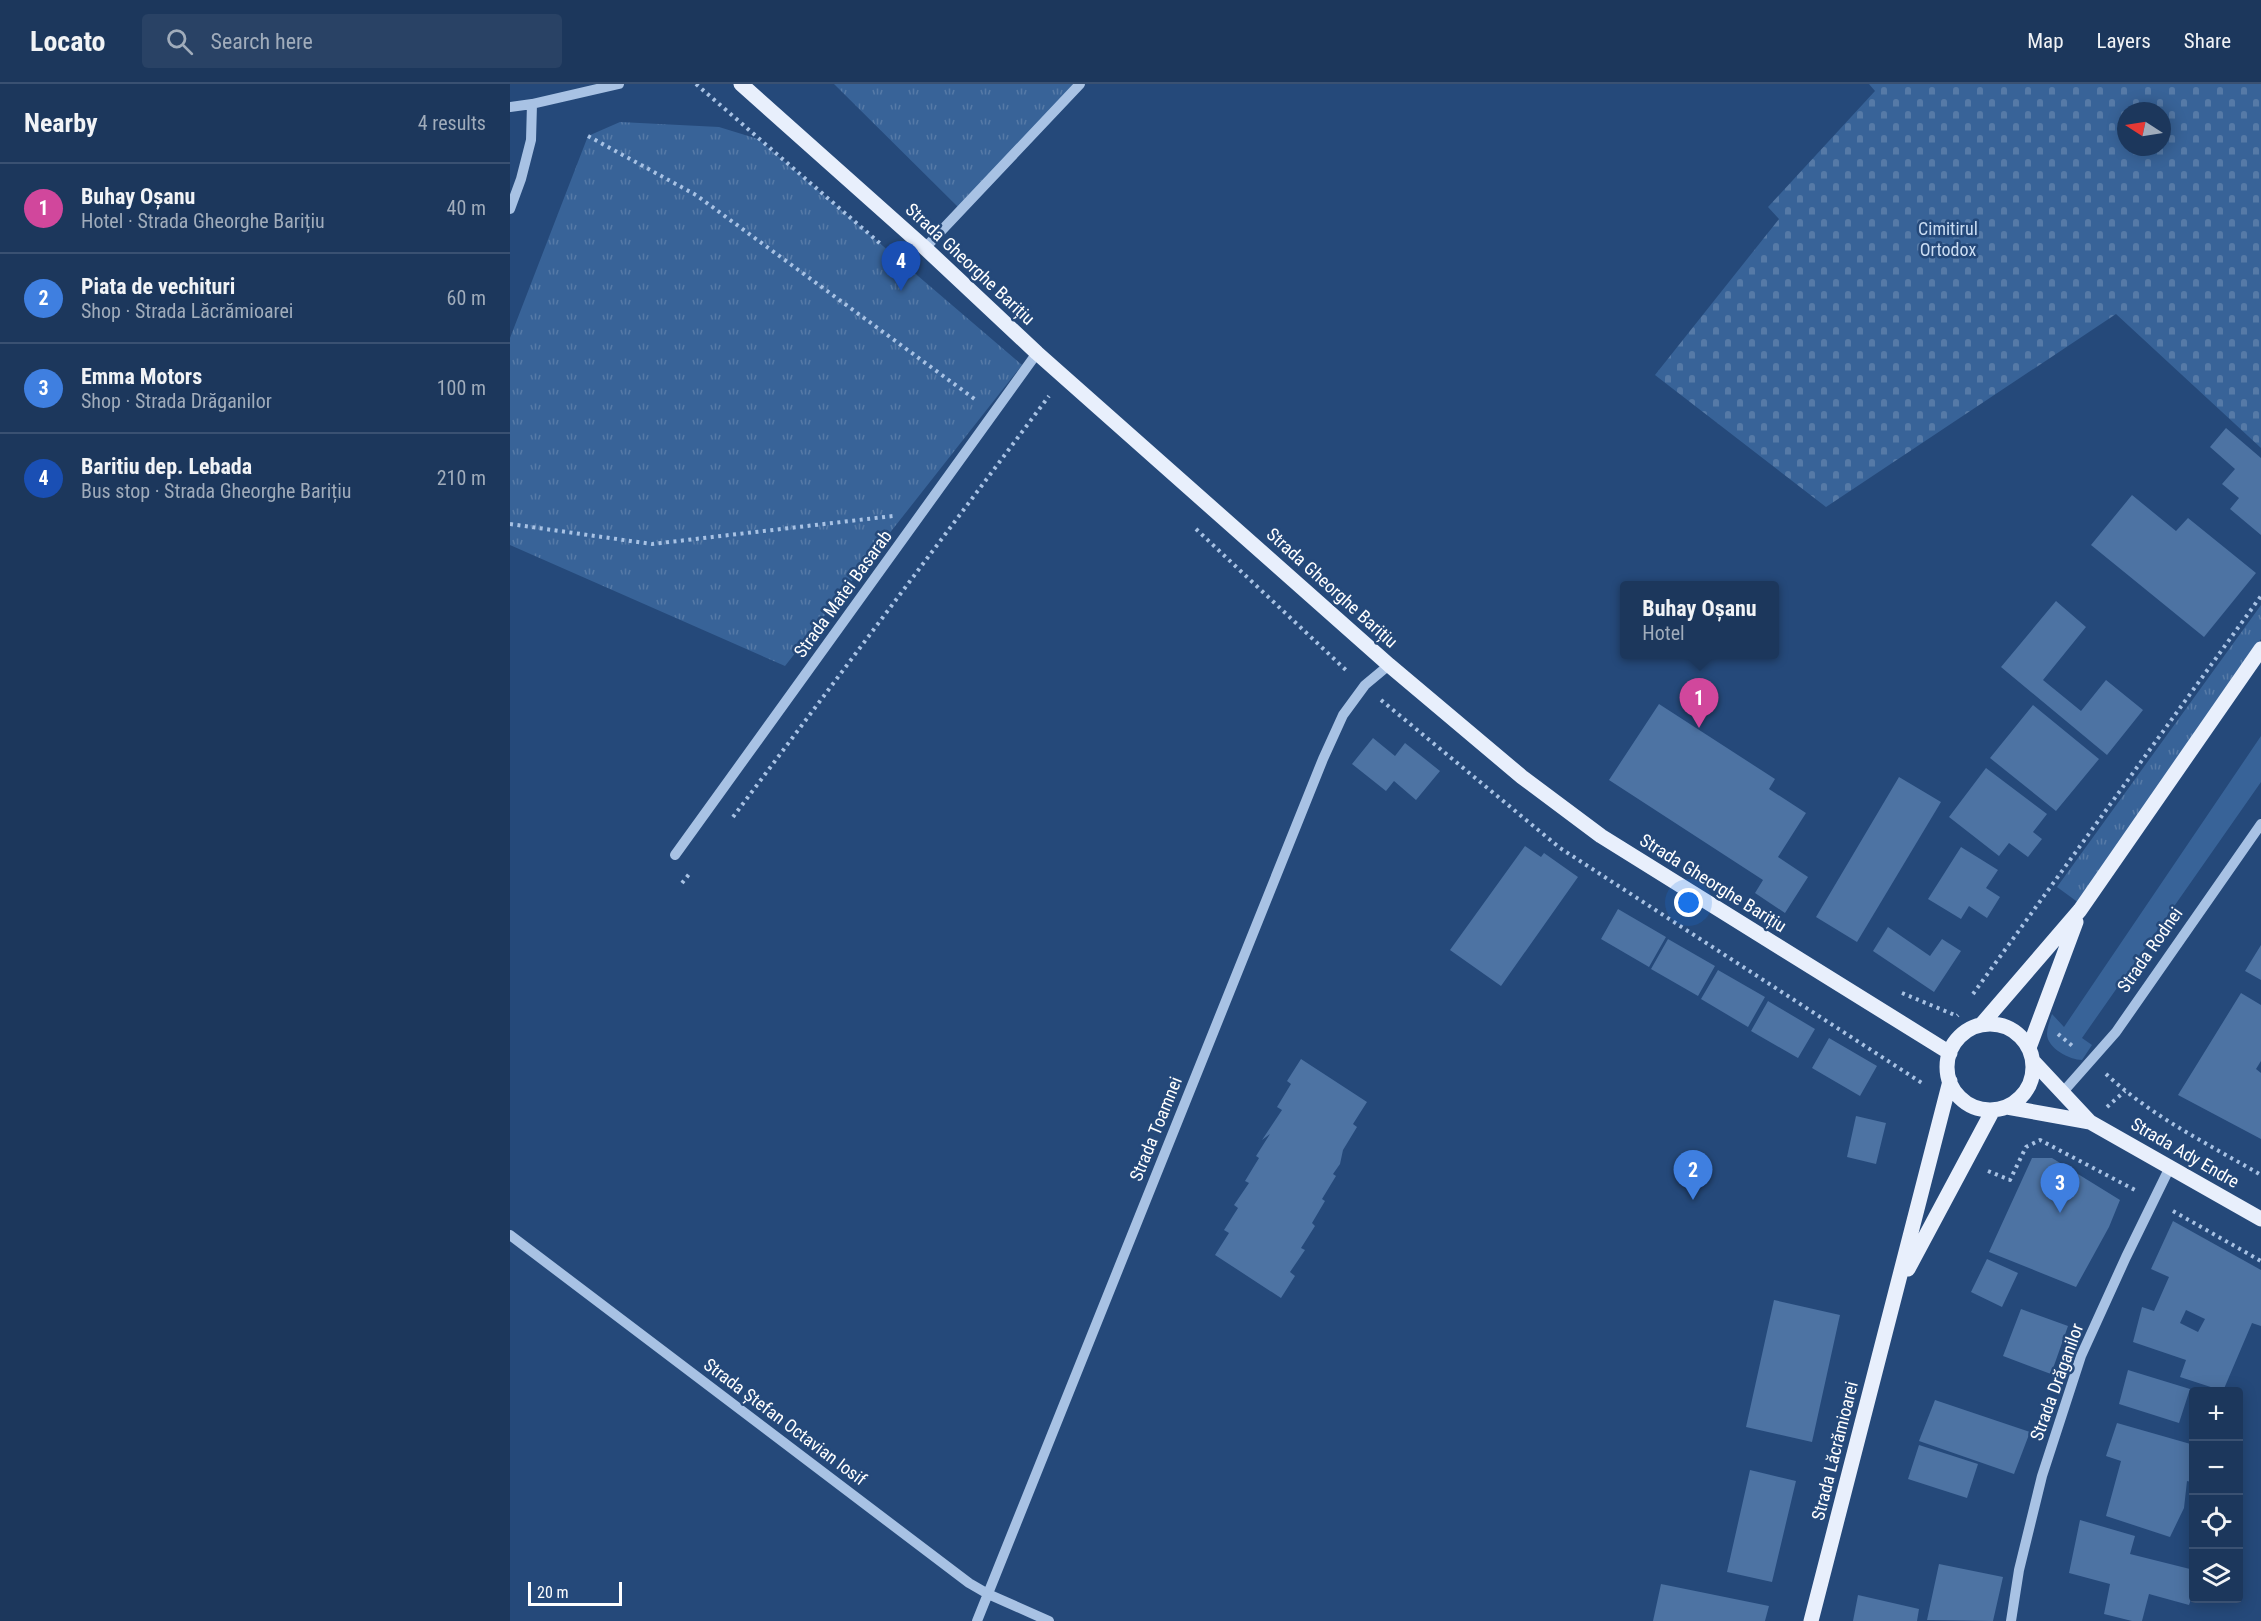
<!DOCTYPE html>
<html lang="en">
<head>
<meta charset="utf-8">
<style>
	:root { --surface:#1c375c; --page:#294265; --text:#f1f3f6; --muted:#a0acbb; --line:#3a5172; --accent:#d6ab8b }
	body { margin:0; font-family:"Roboto Condensed",sans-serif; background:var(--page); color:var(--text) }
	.controls { position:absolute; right:18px; bottom:18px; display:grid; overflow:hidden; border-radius:6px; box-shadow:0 3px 15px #0003 }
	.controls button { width:54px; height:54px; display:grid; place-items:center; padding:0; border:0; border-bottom:2px solid var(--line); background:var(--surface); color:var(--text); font:30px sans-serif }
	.compass { position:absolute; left:1607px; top:18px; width:54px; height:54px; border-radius:50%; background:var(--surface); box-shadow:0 3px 15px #0003; rotate:282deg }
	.scale { position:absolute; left:18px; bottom:15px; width:94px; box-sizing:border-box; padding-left:6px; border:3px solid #fff; border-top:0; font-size:16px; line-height:21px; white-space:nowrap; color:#fff; -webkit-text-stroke:4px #25497a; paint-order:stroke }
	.you { position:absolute; left:1179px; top:819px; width:21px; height:21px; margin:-15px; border:4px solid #fff; border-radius:50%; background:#1a73e8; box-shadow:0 0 0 9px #1a73e833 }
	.badge { display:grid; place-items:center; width:39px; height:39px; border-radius:50%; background:var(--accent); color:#fff; font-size:20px; font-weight:700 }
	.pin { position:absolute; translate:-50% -50px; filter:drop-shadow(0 2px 3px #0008) }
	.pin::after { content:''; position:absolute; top:32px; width:21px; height:18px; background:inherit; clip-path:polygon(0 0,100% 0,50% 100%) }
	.popup { position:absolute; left:1110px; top:497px; width:159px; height:78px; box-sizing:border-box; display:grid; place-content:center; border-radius:6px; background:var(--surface); filter:drop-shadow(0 2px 4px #0005); font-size:20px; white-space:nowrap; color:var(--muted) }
	.popup b { font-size:22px; color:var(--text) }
	.popup::after { content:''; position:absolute; left:50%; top:100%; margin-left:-12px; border:12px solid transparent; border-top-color:var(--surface) }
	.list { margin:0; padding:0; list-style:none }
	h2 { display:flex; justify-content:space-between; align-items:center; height:78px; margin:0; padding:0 24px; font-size:26px }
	h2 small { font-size:20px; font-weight:400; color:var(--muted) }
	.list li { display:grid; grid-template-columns:39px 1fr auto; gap:18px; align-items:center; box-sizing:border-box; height:90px; padding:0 24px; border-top:2px solid var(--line) }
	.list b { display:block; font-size:22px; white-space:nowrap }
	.list p { margin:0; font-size:20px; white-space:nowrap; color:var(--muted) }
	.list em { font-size:20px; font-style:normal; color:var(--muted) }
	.icon { flex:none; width:33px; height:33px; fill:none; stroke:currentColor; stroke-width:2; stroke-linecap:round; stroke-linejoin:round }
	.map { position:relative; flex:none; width:1751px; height:1537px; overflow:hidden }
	header { display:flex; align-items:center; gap:36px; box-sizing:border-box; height:84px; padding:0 30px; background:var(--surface); border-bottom:2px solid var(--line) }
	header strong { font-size:28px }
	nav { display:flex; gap:33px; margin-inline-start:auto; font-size:21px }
	.search { width:420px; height:54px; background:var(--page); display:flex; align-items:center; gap:15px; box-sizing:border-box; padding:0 21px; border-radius:6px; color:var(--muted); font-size:22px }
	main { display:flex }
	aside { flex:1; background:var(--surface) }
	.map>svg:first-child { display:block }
</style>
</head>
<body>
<header>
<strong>Locato</strong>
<div class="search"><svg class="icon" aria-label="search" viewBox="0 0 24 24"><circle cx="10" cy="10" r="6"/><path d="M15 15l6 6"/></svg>Search here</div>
<nav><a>Map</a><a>Layers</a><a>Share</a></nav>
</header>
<main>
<aside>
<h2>Nearby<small>4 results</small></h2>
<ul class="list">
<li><span class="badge" style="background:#d1479c">1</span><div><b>Buhay Oșanu</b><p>Hotel · Strada Gheorghe Barițiu</p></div><em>40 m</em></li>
<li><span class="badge" style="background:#3f7fe0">2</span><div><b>Piata de vechituri</b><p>Shop · Strada Lăcrămioarei</p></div><em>60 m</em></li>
<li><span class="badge" style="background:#3f7fe0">3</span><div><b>Emma Motors</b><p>Shop · Strada Drăganilor</p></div><em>100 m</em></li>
<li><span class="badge" style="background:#1a4fb4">4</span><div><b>Baritiu dep. Lebada</b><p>Bus stop · Strada Gheorghe Barițiu</p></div><em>210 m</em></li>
</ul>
</aside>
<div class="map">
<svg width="1751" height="1537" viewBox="0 0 1751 1537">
	<defs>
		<pattern id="grass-tufts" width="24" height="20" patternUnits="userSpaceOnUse" patternTransform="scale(1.5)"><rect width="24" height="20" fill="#386398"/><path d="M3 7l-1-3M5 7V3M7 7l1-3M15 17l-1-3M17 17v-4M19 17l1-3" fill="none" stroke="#567aa7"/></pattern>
		<pattern id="cemetery-stones" width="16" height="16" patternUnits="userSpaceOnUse" patternTransform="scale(1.5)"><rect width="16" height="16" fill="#386398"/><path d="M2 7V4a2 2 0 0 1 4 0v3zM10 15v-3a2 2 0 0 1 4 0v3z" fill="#567aa7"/></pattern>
	</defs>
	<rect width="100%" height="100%" fill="#25497a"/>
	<path fill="url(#grass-tufts)" d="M324 0H566L450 125Z
		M110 38 209 43 248 55 512 281 275 582 0 461V254L78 52Z
		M1751 521V555L1569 819 1547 803Z"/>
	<path fill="url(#cemetery-stones)" fill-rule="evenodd" d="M1359 0H1751V364L1606 230 1316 423 1145 291 1269 135 1258 123 1365 7ZM1616 27H1652V63H1616Z"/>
	<path fill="#386398" d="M1751 652V698L1572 954 1582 961 1572 976C1560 976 1537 964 1537 950 1537 944 1540 936 1542 930L1554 943Z"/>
	<path fill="#4d73a3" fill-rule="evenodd" d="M1716 344 1751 374V451L1720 425 1729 414 1712 400 1725 385 1700 363Z
		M1622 411 1666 447 1678 434 1746 489 1694 553 1581 461Z
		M1546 517 1576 543 1533 596 1571 627 1596 596 1633 626 1597 671 1491 583Z
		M1149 620 1265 695 1259 705 1296 729 1268 773 1298 793 1275 829 1245 809 1253 796 1099 696Z
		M1523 621 1589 675 1546 727 1480 674Z
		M863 654 885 672 895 659 930 687 906 716 884 697 876 707 842 680Z
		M1476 684 1537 730 1523 748 1532 755 1518 773 1499 759 1489 772 1439 733Z
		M1389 693 1431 718 1347 858 1306 833Z
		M1015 762 1031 773 1034 769 1068 793 991 902 940 866Z
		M1451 763 1488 786 1476 804 1490 813 1477 834 1459 822 1451 835 1418 815Z
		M1108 825 1156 853 1139 883 1091 855Z
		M1378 843 1420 872 1432 855 1451 867 1424 908 1363 867Z
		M1158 855 1205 882 1188 912 1141 885Z
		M1751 861V896L1735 887Z
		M1208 886 1255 913 1238 943 1191 915Z
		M1731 909 1751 921V977L1746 985 1751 989V1055L1668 1011Z
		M1258 917 1305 945 1288 974 1241 947Z
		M1319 954 1367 982 1350 1012 1302 984Z
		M791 975 857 1018 843 1040 847 1043 833 1066 830 1080 823 1090 826 1092 812 1115 815 1117 802 1139 805 1142 791 1164 795 1166 780 1188 785 1192 771 1214 705 1171 719 1149 714 1146 728 1124 724 1121 739 1099 735 1097 749 1074 746 1072 760 1050 752 1056 772 1026 767 1023 781 1000 777 997Z
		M1346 1032 1376 1039 1366 1080 1337 1073Z
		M1522 1074H1542L1610 1116 1599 1143 1566 1203 1479 1168Z
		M1663 1137 1751 1186V1242L1742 1239 1713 1307 1670 1293 1676 1276 1623 1258 1632 1223 1644 1227 1659 1193 1641 1185ZM1676 1226 1695 1235 1688 1248 1670 1239Z
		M1477 1175 1508 1189 1492 1223 1461 1208Z
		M1264 1216 1330 1231 1302 1358 1236 1343Z
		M1511 1225 1558 1242 1541 1290 1493 1272Z
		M1618 1286 1680 1305 1669 1339 1609 1320Z
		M1425 1316 1520 1348 1504 1390 1409 1357Z
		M1607 1339 1684 1361V1386L1681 1398 1677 1397 1674 1424 1660 1453 1596 1432 1611 1377 1596 1372Z
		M1409 1361 1468 1380 1457 1414 1398 1395Z
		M1240 1386 1286 1397 1262 1498 1217 1488Z
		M1570 1436 1625 1452 1620 1470 1684 1486V1507L1679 1521 1639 1510 1632 1537H1622L1594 1530 1600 1500 1559 1489Z
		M1429 1480 1493 1493 1483 1537 1417 1536Z
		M1151 1500 1259 1522 1255 1537H1143Z
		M1348 1511 1409 1525 1407 1537H1343Z"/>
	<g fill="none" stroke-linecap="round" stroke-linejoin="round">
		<path stroke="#a8c2e4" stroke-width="4" stroke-dasharray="3 4.5" stroke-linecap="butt" d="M186 0 373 162
			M78 52 186 111 466 316
			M0 440 142 460 383 432
			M686 445 838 588
			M871 616 1050 764 1415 1001
			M223 733 539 312
			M172 799 180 789
			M1392 909 1447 932 1448 931
			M1463 910 1751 512
			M1548 950 1565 964
			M1596 990C1641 1032 1698 1060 1751 1091
			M1597 1023 1615 1007
			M1478 1087 1500 1096 1516 1063 1530 1056 1625 1106
			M1663 1127 1751 1177"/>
		<path stroke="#a8c2e4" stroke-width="10" d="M0 23 22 20 109 0
			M0 125 11 95 21 56 22 20
			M415 164 570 0
			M165 771 527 269
			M1553 1008 1606 948 1751 740
			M0 1151 459 1499 478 1510 539 1537
			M467 1537 813 675 833 631 855 601 879 581
			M1501 1537 1509 1486 1532 1392 1571 1272 1616 1173 1660 1083"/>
		<path stroke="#e8effc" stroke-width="15" d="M231 0 415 164 527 269 879 581 1012 693 1091 752 1440 969
			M1437 983a43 43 0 1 1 86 0a43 43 0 1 1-86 0Z
			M1471 941 1570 826 1751 565
			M1519 964 1566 838
			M1523 977 1580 1038 1751 1135
			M1497 1023 1580 1038
			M1398 1185 1483 1026
			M1301 1537 1440 997"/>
	</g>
	<g text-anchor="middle" stroke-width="5" stroke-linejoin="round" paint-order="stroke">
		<g font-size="18" fill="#cbddf3" stroke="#25497a">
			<text x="1438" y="151">Cimitirul<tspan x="1438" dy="21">Ortodox</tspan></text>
		</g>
		<g font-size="18" fill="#fff" stroke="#25497a">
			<text transform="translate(460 180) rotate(43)" y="6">Strada Gheorghe Barițiu</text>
			<text transform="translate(822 504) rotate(42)" y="6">Strada Gheorghe Barițiu</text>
			<text transform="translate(333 510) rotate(-54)" y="6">Strada Matei Basarab</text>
			<text transform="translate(1203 799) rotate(32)" y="6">Strada Gheorghe Barițiu</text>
			<text transform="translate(1640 866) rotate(-55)" y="6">Strada Rodnei</text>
			<text transform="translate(646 1045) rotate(-68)" y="6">Strada Toamnei</text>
			<text transform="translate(1675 1069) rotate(30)" y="6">Strada Ady Endre</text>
			<text transform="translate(1547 1298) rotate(-70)" y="6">Strada Drăganilor</text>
			<text transform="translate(275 1338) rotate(37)" y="6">Strada Ștefan Octavian Iosif</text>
			<text transform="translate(1325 1367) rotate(-76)" y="6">Strada Lăcrămioarei</text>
		</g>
	</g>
</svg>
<div class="controls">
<button>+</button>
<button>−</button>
<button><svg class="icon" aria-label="locate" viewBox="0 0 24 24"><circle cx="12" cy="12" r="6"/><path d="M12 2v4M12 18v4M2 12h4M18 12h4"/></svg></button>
<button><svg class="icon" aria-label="layers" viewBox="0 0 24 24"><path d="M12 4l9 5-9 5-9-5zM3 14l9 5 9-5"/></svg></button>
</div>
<svg class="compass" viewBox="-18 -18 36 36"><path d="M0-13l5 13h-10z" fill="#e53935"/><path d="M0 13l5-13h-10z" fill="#a0acbb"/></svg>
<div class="scale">20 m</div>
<div class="you"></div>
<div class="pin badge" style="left:1189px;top:644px;background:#d1479c">1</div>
<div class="popup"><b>Buhay Oșanu</b>Hotel</div>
<div class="pin badge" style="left:1183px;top:1116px;background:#3f7fe0">2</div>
<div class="pin badge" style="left:1550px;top:1129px;background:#3f7fe0">3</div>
<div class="pin badge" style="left:391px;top:207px;background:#1a4fb4">4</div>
</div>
</main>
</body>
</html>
